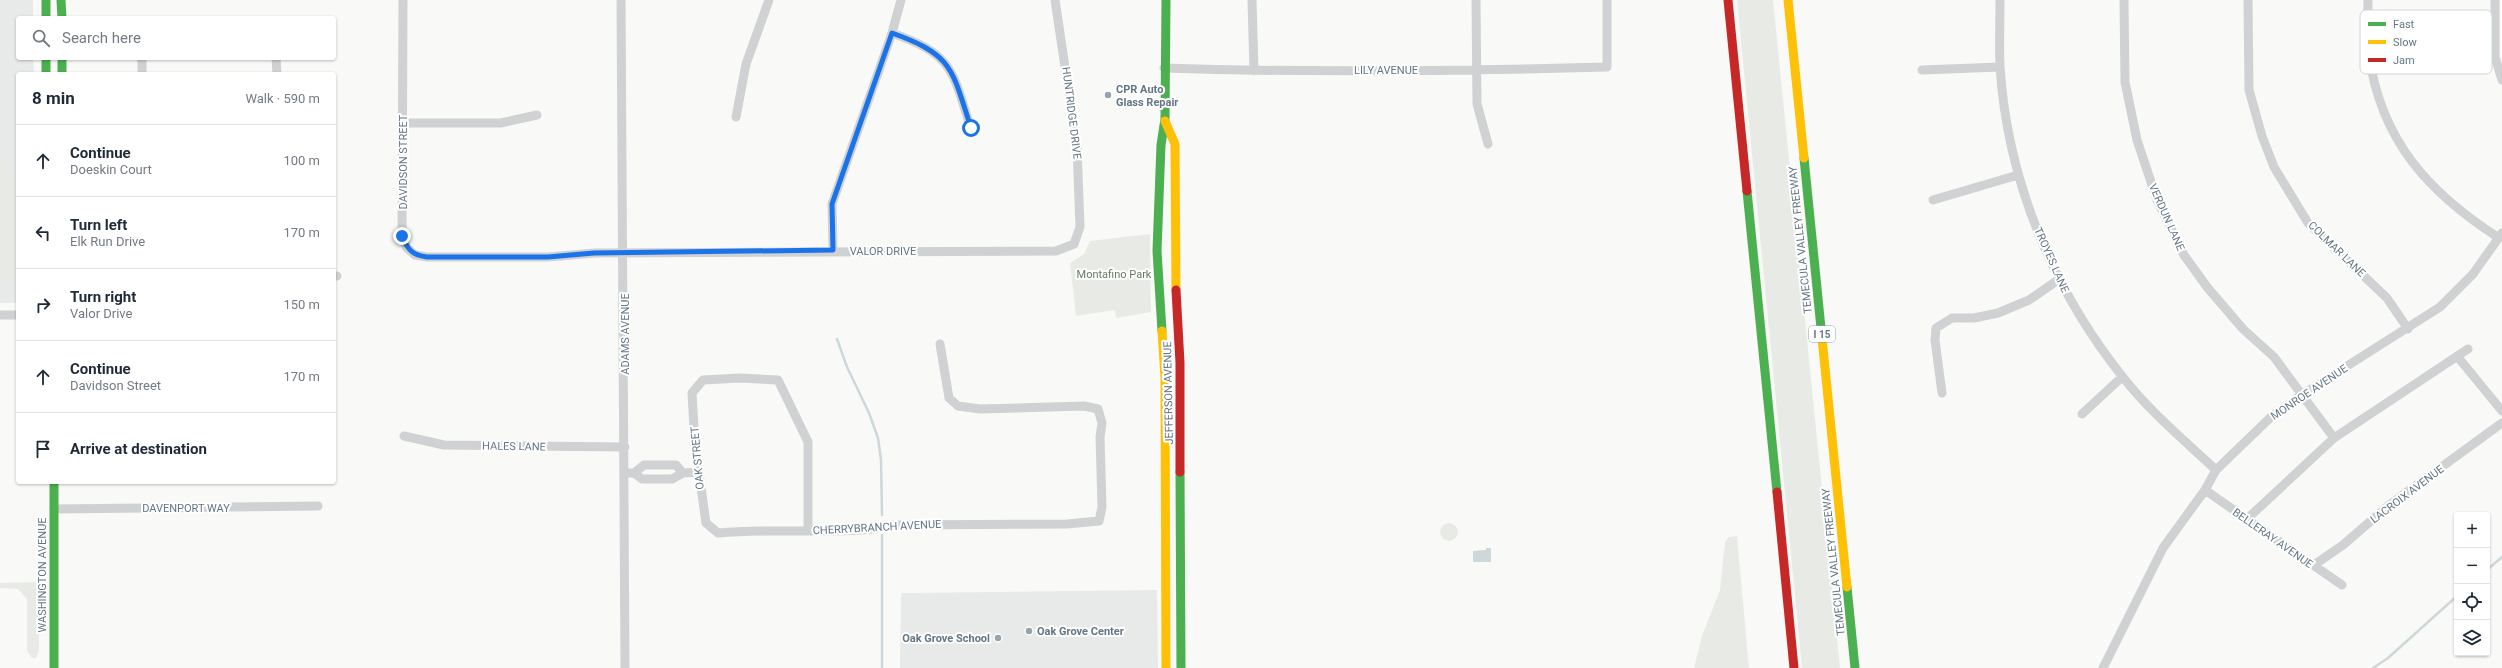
<!DOCTYPE html>
<html lang="en">
<head>
<meta charset="utf-8">
<style>
	:root { --surface:#fff; --page:#f6f6f7; --text:#1f2937; --muted:#747a83; --line:#e0e1e3 }
	body { margin:0; font-family:Roboto,sans-serif; background:var(--page); color:var(--text) }
	.controls { position:absolute; right:12px; bottom:12px; display:grid; overflow:hidden; border-radius:4px; box-shadow:0 1px 3px #0004 }
	.controls button { width:36px; height:36px; display:grid; place-items:center; padding:0; border:0; border-bottom:1px solid var(--line); background:var(--surface); color:var(--text); font:20px sans-serif }
	.stop { position:absolute; width:12px; height:12px; margin:-9px; border:3px solid #1a73e8; border-radius:50%; background:#fff }
	.stop.end { background:#1a73e8; border-color:#fff; box-shadow:0 1px 4px #0008 }
	.list { margin:0; padding:0; list-style:none }
	h2 { display:flex; justify-content:space-between; align-items:center; height:52px; margin:0; padding:0 16px; font-size:17px }
	h2 small { font-size:13px; font-weight:400; color:var(--muted) }
	.list li { display:grid; grid-template-columns:26px 1fr auto; gap:12px; align-items:center; box-sizing:border-box; height:72px; padding:0 16px; border-top:1px solid var(--line) }
	.list b { display:block; font-size:15px; white-space:nowrap }
	.list p { margin:0; font-size:13px; white-space:nowrap; color:var(--muted) }
	.list em { font-size:13px; font-style:normal; color:var(--muted) }
	.icon { flex:none; width:22px; height:22px; fill:none; stroke:currentColor; stroke-width:2; stroke-linecap:round; stroke-linejoin:round }
	.map { position:relative; flex:none; width:2502px; height:668px; overflow:hidden }
	.search { position:absolute; background:var(--surface); box-shadow:0 1px 3px #0004; left:16px; top:16px; width:320px; height:44px; display:flex; align-items:center; gap:10px; box-sizing:border-box; padding:0 14px; border-radius:4px; color:var(--muted); font-size:15px }
	.panel { position:absolute; background:var(--surface); box-shadow:0 1px 3px #0004; left:16px; top:72px; width:320px; height:412px; border-radius:4px }
	.map>svg:first-child { display:block }
</style>
</head>
<body>
<div class="map">
<svg width="2502" height="668" viewBox="0 0 2502 668">
	<rect width="100%" height="100%" fill="#f9f9f8"/>
	<path fill="#e8e9e9" d="M0 0H33V18H18V58H33L34 74H18V303H0Z
		M1157 590 1158 668H900L901 593Z"/>
	<path fill="#e8ebe5" d="M1737 0H1773L1840 668H1802Z
		M0 156 18 182V253L10 279H0Z
		M1150 234 1151 312 1116 318 1115 310 1076 316 1070 263 1084 254 1090 241Z
		M1440 532a9 9 0 1 1 18 0a9 9 0 1 1-18 0Z
		M1737 536 1749 668H1694L1702 636 1720 590 1725 542 1729 537Z
		M39 582V651L36 658H32L27 651V599L18 589 0 588V583Z"/>
	<path fill="#ced7d9" d="M1486 548H1491V562H1473V551L1486 550Z"/>
	<g fill="none" stroke-linecap="round" stroke-linejoin="round">
		<path stroke="#ced7d9" stroke-width="2.5" d="M837 339 847 367 869 413 878 438 881 460 882 515
			M882 535V668
			M2487 570 2502 557
			M2373 668 2388 658 2457 596"/>
		<path stroke="#cfd1d2" stroke-width="9" d="M403 0 402 236 407 248 415 255 427 257H548L595 253 1056 251 1074 244 1080 227 1077 147 1055 0
			M621 0 625 668
			M1252 0 1254 71
			M1476 0 1477 104 1488 144
			M2000 0C2000 22 1999 44 2000 66 2007 179 2052 288 2122 376 2149 411 2184 440 2216 470
			M2124 0 2125 82 2137 140 2157 200 2184 255 2207 287 2243 329 2274 357 2334 438
			M2248 0 2249 90 2262 136 2274 167 2308 223 2387 298 2408 329
			M2368 0C2368 18 2366 37 2369 55 2381 141 2429 193 2499 238
			M2495 0V57L2502 80
			M892 33C954 55 952 70 971 129
			M142 58V74
			M276 58 277 74
			M1164 68C1312 73 1459 71 1607 67V0
			M1922 70 2000 67
			M736 117 746 64 769 0
			M404 123H501L537 115
			M1933 200 2018 175
			M833 250 832 204 892 33 901 0
			M334 276H337
			M0 315H18
			M2457 356 2502 411
			M1942 393 1935 340 1936 328 1952 318H1974L1998 313 2029 300 2058 280
			M2082 414 2122 377
			M404 436 444 445 625 447
			M629 473H634L644 465H676L683 473
			M634 473 642 479H672L683 473 699 472
			M2205 490 2342 585
			M54 509 318 506
			M2247 519 2334 438 2468 349
			M808 531V442L778 380 740 378 703 380 692 393 695 445 706 523 718 533C749 530 781 531 812 531 839 531 866 532 891 525L1067 524 1099 521 1102 507 1100 437 1102 423 1098 409 1084 406 980 409 958 406 949 398 940 344
			M2314 565 2343 545 2388 506 2502 423
			M2103 668 2163 548 2205 490 2216 470 2272 416 2303 394 2440 307 2473 274 2502 233"/>
		<path stroke="#4caf50" stroke-width="9" d="M46 0V18
			M61 0 62 18
			M46 58V74
			M62 58V74
			M1804 158 1822 338
			M1747 191 1777 492
			M1162 331 1157 251 1161 145 1165 119 1166 0
			M1180 472 1181 668
			M54 482V668
			M1847 587 1855 668"/>
		<path stroke="#ffc107" stroke-width="9" d="M1788 0 1804 158
			M1165 121 1175 144 1176 290
			M1162 331 1165 378 1166 668
			M1822 338 1847 587"/>
		<path stroke="#c62828" stroke-width="9" d="M1728 0 1747 191
			M1176 290 1180 363V472
			M1777 492 1794 668"/>
	</g>
	<g fill="none" stroke-linecap="round" stroke-linejoin="round">
		<path stroke="#1a73e8" stroke-width="5" d="M402 236C408 250 412 255 427 257H548L594 253 833 250 832 204 892 33C954 55 952 70 971 128"/>
	</g>
	<g fill="#98a4ad" stroke="#fff" stroke-width="1.5">
		<circle cx="1108" cy="95" r="4"/>
		<circle cx="1029" cy="631" r="4"/>
		<circle cx="998" cy="638" r="4"/>
	</g>
	<g text-anchor="middle" stroke-width="4" stroke-linejoin="round" paint-order="stroke">
		<rect fill="#fff" stroke="#929fa9" stroke-width="1" x="1809" y="326" width="26" height="16" rx="3"/>
		<g font-size="10" font-weight="bold" fill="#637684">
			<text x="1822" y="338">I 15</text>
		</g>
		<g font-size="11" fill="#637684" stroke="#fff">
			<text x="1386" y="74">LILY AVENUE</text>
			<text transform="translate(1072 113) rotate(83)" y="4">HUNTRIDGE DRIVE</text>
			<text transform="translate(403 162) rotate(-90)" y="4">DAVIDSON STREET</text>
			<text transform="translate(2167 217) rotate(66)" y="4">VERDUN LANE</text>
			<text transform="translate(1800 240) rotate(-96)" y="4">TEMECULA VALLEY FREEWAY</text>
			<text transform="translate(2337 249) rotate(44)" y="4">COLMAR LANE</text>
			<text x="883" y="255">VALOR DRIVE</text>
			<text transform="translate(2052 260) rotate(66)" y="4">TROYES LANE</text>
			<text transform="translate(625 334) rotate(-90)" y="4">ADAMS AVENUE</text>
			<text transform="translate(2309 392) rotate(-34)" y="4">MONROE AVENUE</text>
			<text transform="translate(1168 393) rotate(-91)" y="4">JEFFERSON AVENUE</text>
			<text transform="translate(514 446) rotate(1)" y="4">HALES LANE</text>
			<text transform="translate(697 458) rotate(-95)" y="4">OAK STREET</text>
			<text transform="translate(2407 494) rotate(-37)" y="4">LACROIX AVENUE</text>
			<text x="186" y="512">DAVENPORT WAY</text>
			<text transform="translate(877 527) rotate(-3)" y="4">CHERRYBRANCH AVENUE</text>
			<text transform="translate(2273 538) rotate(35)" y="4">BELLERAY AVENUE</text>
			<text transform="translate(1833 562) rotate(-96)" y="4">TEMECULA VALLEY FREEWAY</text>
			<text transform="translate(42 575) rotate(-90)" y="4">WASHINGTON AVENUE</text>
		</g>
		<g font-size="11" font-weight="bold" fill="#637684" stroke="#fff" text-anchor="start">
			<text x="1116" y="93">CPR Auto<tspan x="1116" dy="13">Glass Repair</tspan></text>
			<text x="1037" y="635">Oak Grove Center</text>
			<text x="990" y="642" text-anchor="end">Oak Grove School</text>
		</g>
		<g font-size="11" fill="#677b62" stroke="#fff">
			<text x="1114" y="278">Montafino Park</text>
		</g>
	</g>
	<rect x="2360" y="10" width="132" height="64" rx="6" fill="#fff" stroke="#d0d6da" stroke-width="1"/>
	<rect x="2368" y="22" width="18" height="4" fill="#4caf50"/>
	<rect x="2368" y="40" width="18" height="4" fill="#ffc107"/>
	<rect x="2368" y="58" width="18" height="4" fill="#c62828"/>
	<g font-size="11" fill="#637684">
		<text x="2393" y="28">Fast</text>
		<text x="2393" y="46">Slow</text>
		<text x="2393" y="64">Jam</text>
	</g>
</svg>
<div class="controls">
<button>+</button>
<button>−</button>
<button><svg class="icon" aria-label="locate" viewBox="0 0 24 24"><circle cx="12" cy="12" r="6"/><path d="M12 2v4M12 18v4M2 12h4M18 12h4"/></svg></button>
<button><svg class="icon" aria-label="layers" viewBox="0 0 24 24"><path d="M12 4l9 5-9 5-9-5zM3 14l9 5 9-5"/></svg></button>
</div>
<div class="stop" style="left:971px;top:128px"></div>
<div class="stop end" style="left:402px;top:236px"></div>
<div class="search"><svg class="icon" aria-label="search" viewBox="0 0 24 24"><circle cx="10" cy="10" r="6"/><path d="M15 15l6 6"/></svg>Search here</div>
<section class="panel">
<h2>8 min<small>Walk · 590 m</small></h2>
<ul class="list">
<li><svg class="icon" aria-label="ahead" viewBox="0 0 24 24"><path d="M12 20V5M6 11l6-6 6 6"/></svg><div><b>Continue</b><p>Doeskin Court</p></div><em>100 m</em></li>
<li><svg class="icon" aria-label="left" viewBox="0 0 24 24"><path d="M17 20v-9H6M10 6l-5 5 5 5"/></svg><div><b>Turn left</b><p>Elk Run Drive</p></div><em>170 m</em></li>
<li><svg class="icon" aria-label="right" viewBox="0 0 24 24"><path d="M7 20v-9h11M14 6l5 5-5 5"/></svg><div><b>Turn right</b><p>Valor Drive</p></div><em>150 m</em></li>
<li><svg class="icon" aria-label="ahead" viewBox="0 0 24 24"><path d="M12 20V5M6 11l6-6 6 6"/></svg><div><b>Continue</b><p>Davidson Street</p></div><em>170 m</em></li>
<li><svg class="icon" aria-label="arrive" viewBox="0 0 24 24"><path d="M6 21V4h12l-3 4 3 4H6"/></svg><div><b>Arrive at destination</b></div></li>
</ul>
</section>
</div>
</body>
</html>
